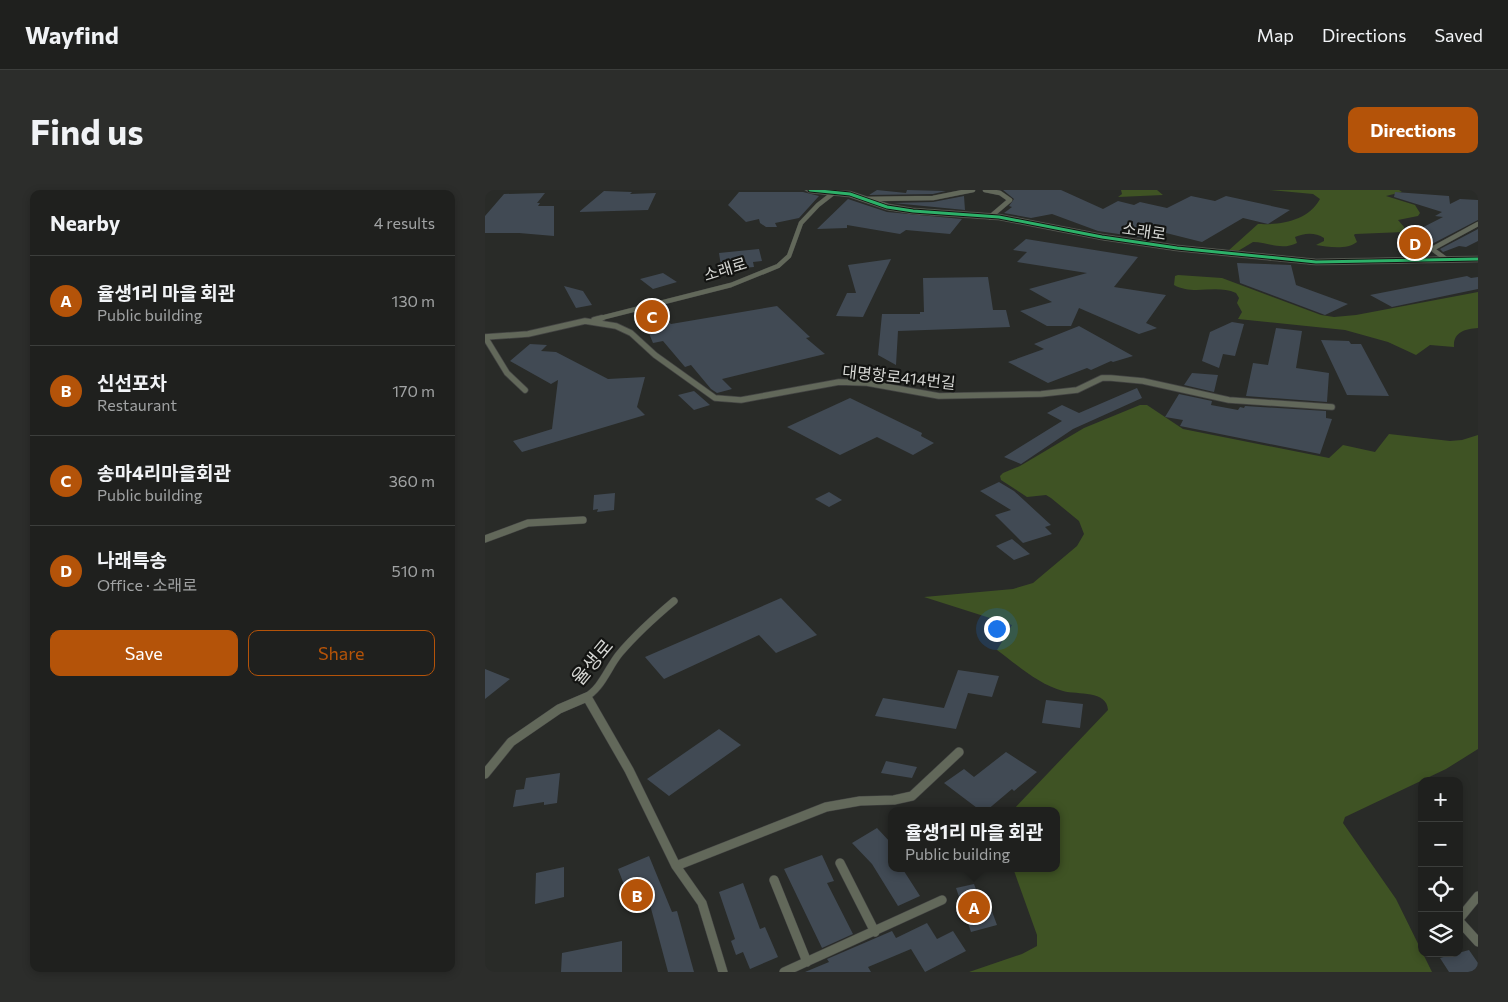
<!DOCTYPE html>
<html lang="en">
<head>
<meta charset="utf-8">
<style>
	:root { --surface:#1f201e; --page:#2c2d2b; --text:#f1f3f6; --muted:#a1a3a4; --line:#3c3e3c; --accent:#b45309 }
	body { margin:0; font-family:Commissioner,"Noto Sans KR",sans-serif; background:var(--page); color:var(--text) }
	.controls { position:absolute; right:15px; bottom:15px; display:grid; overflow:hidden; border-radius:10px; box-shadow:0 2px 8px #0003 }
	.controls button { width:45px; height:45px; display:grid; place-items:center; padding:0; border:0; border-bottom:1px solid var(--line); background:var(--surface); color:var(--text); font:25px sans-serif }
	.you { position:absolute; left:511px; top:438px; width:18px; height:18px; margin:-12px; border:4px solid #fff; border-radius:50%; background:#1a73e8; box-shadow:0 0 0 8px #1a73e833 }
	.badge { display:grid; place-items:center; width:32px; height:32px; border-radius:50%; background:var(--accent); color:#fff; font-size:16px; font-weight:700 }
	.pin { position:absolute; translate:-50% -50%; border:2px solid #fff; box-shadow:0 1px 5px #0006 }
	.popup { position:absolute; left:403px; top:617px; width:172px; height:65px; box-sizing:border-box; display:grid; place-content:center; border-radius:10px; background:var(--surface); filter:drop-shadow(0 1px 4px #0005); font-size:16px; white-space:nowrap; color:var(--muted) }
	.popup b { font-size:19px; color:var(--text) }
	.popup::after { content:''; position:absolute; left:50%; top:100%; margin-left:-10px; border:10px solid transparent; border-top-color:var(--surface) }
	.list { margin:0; padding:0; list-style:none }
	h2 { display:flex; justify-content:space-between; align-items:center; height:65px; margin:0; padding:0 20px; font-size:21px }
	h2 small { font-size:16px; font-weight:400; color:var(--muted) }
	.list li { display:grid; grid-template-columns:32px 1fr auto; gap:15px; align-items:center; box-sizing:border-box; height:90px; padding:0 20px; border-top:1px solid var(--line) }
	.list b { display:block; font-size:19px; white-space:nowrap }
	.list p { margin:0; font-size:16px; white-space:nowrap; color:var(--muted) }
	.list em { font-size:16px; font-style:normal; color:var(--muted) }
	.actions { display:flex; gap:10px; padding:15px 20px }
	.actions a { flex:1; padding:11px 0; border:1px solid var(--accent); border-radius:10px; text-align:center; font-size:18px; color:var(--accent) }
	.actions .main { background:var(--accent); color:#fff }
	.icon { flex:none; width:28px; height:28px; fill:none; stroke:currentColor; stroke-width:2; stroke-linecap:round; stroke-linejoin:round }
	.map { position:relative; flex:none; width:993px; height:782px; overflow:hidden; border-radius:10px }
	header { display:flex; align-items:center; gap:30px; box-sizing:border-box; height:70px; padding:0 25px; background:var(--surface); border-bottom:1px solid var(--line) }
	header strong { font-size:24px }
	nav { display:flex; gap:28px; margin-inline-start:auto; font-size:18px }
	.intro { display:flex; align-items:center; justify-content:space-between; box-sizing:border-box; height:120px; padding:0 30px }
	h1 { margin:0; font-size:35px }
	.button { padding:12px 22px; border-radius:10px; background:var(--accent); color:#fff; font-size:18px; font-weight:700 }
	main { display:flex; gap:30px; padding:0 30px }
	aside { flex:1; background:var(--surface); border-radius:10px; box-shadow:0 2px 8px #0003 }
	.map>svg:first-child { display:block }
</style>
</head>
<body>
<header>
<strong>Wayfind</strong>
<nav><a>Map</a><a>Directions</a><a>Saved</a></nav>
</header>
<div class="intro"><h1>Find us</h1><a class="button">Directions</a></div>
<main>
<aside>
<h2>Nearby<small>4 results</small></h2>
<ul class="list">
<li><span class="badge">A</span><div><b>율생1리 마을 회관</b><p>Public building</p></div><em>130 m</em></li>
<li><span class="badge">B</span><div><b>신선포차</b><p>Restaurant</p></div><em>170 m</em></li>
<li><span class="badge">C</span><div><b>송마4리마을회관</b><p>Public building</p></div><em>360 m</em></li>
<li><span class="badge">D</span><div><b>나래특송</b><p>Office · 소래로</p></div><em>510 m</em></li>
</ul>
<div class="actions"><a class="main">Save</a><a>Share</a></div>
</aside>
<div class="map">
<svg width="993" height="782" viewBox="0 0 993 782">
	<rect width="100%" height="100%" fill="#292b28"/>
	<path fill="#3f5324" d="M636 0H672L678 5 633 7 637 4Z
		M784 0H914L917 2 901 6 930 15 935 23 933 26 913 30 919 37V42L870 44 869 45 872 52C862 60 843 57 831 55L839 51V48C830 42 819 43 810 47L812 53C796 61 783 52 768 52L753 61H743L773 34C796 35 823 31 835 9L828 4Z
		M693 85 737 88 836 125 849 127 871 125 993 102V138C980 139 968 142 969 157L945 155 931 165 903 152 860 140 753 129 757 122 752 113 754 108 751 103C730 94 709 106 689 95L690 86Z
		M655 215H662L698 239 844 268 858 255 890 262 904 244 965 251 977 250 993 245V559L961 579 860 627 858 633 911 709 947 782H484L537 764 552 756V745L528 678H572V621H527L623 520C622 500 593 505 578 501 554 495 531 474 512 460L527 435 439 407 528 399 548 393 592 356 599 344 594 331 566 308 561 305 542 307 516 290 515 286 518 283 535 276 599 238Z"/>
	<path fill="#414a54" d="M392 0 421 3 422 0 461 1 448 4 384 5Z
		M518 0H576L618 19 633 11 649 15 655 12 682 18 706 6 730 11 741 6 805 20 783 34 758 28 717 52 673 41 661 48 613 41 567 24 546 28 519 23 527 17 524 16 529 9Z
		M119 1 147 2 145 4 171 3 163 20 94 22Z
		M254 2H318L334 6 314 28 290 33 292 37H281L275 33 274 29 261 32 243 15Z
		M910 2 964 6 965 14 975 9 993 10V30L945 55 943 59 946 63 934 64 913 50 958 27 950 26 957 22 909 7Z
		M60 3 52 13H55L53 16H69V46L34 43H0V26L19 4Z
		M479 6 480 20 408 13 448 12Z
		M363 9 402 22 477 29 465 44 421 40 415 44 362 35V38L332 39Z
		M993 39V51L981 57 974 56 958 62 955 59Z
		M541 49 653 67 629 97 681 105 661 133 672 138 654 144 594 118 586 136H562L535 121 567 112 544 99 602 83 532 72 542 62 528 60Z
		M274 59 277 71 268 72 269 77 246 79 236 76 234 63Z
		M406 69 378 127 351 126 362 103H371L363 75Z
		M752 73 806 75 811 95 863 114 840 125 755 93Z
		M178 83 192 92 168 99 155 89Z
		M982 86 986 88 993 87V99L907 117 885 105Z
		M503 87 508 120H521L525 137 413 141 411 175 393 165 397 124H435V122H439L438 88Z
		M79 96 98 101 107 115 91 118Z
		M292 116 325 147 321 148 340 164 237 189 247 199 232 203 226 199 206 175 200 177 178 151 168 153 156 124 169 120 186 134Z
		M747 132 759 134 750 166 738 164 734 178 717 171 725 142Z
		M594 136 648 166 628 172 626 171 606 180 602 178 563 193 523 172 559 159 549 154Z
		M791 138 817 141 811 178 844 183 842 212 761 206 768 173 783 175Z
		M836 150 864 151 866 154H876L904 206 862 205Z
		M45 154 62 155 56 161 71 162 123 189 160 187 152 217 160 225 37 262 28 251 67 239 73 190 66 194 25 171Z
		M707 183 733 185 729 202 699 195Z
		M652 198 657 208 588 239 536 274 519 267 577 231 562 223 577 215 594 223Z
		M209 201 225 215 209 220 193 205Z
		M694 204 727 211 726 215 753 220 755 217 759 218 760 216 841 221V228L847 229 835 264 695 236 698 230 680 227Z
		M365 208 437 243 436 246 449 253 428 265 392 247 355 265 302 237Z
		M514 292 529 301 566 335 560 337 567 344 538 353 510 325 526 320 495 301Z
		M344 302 357 310 344 317 330 309Z
		M130 303 129 320 112 322 113 319 108 320 109 305Z
		M527 349 545 364 529 370 511 356Z
		M296 408 332 445 291 463 274 445 179 489 160 467Z
		M0 479 25 489 0 509Z
		M473 480 514 486 507 507 483 503 471 539 390 526 398 508 459 518Z
		M561 510 598 514 595 538 557 533Z
		M234 539 256 555 184 606 162 589Z
		M521 562 552 582 529 601 527 599 501 621H496L459 593 479 579 489 587Z
		M401 571 432 577 427 588 396 583Z
		M75 583 72 613 59 615V612L28 617 31 600 39 599 41 588Z
		M392 638 406 653V678H417L435 706 413 716 387 674 367 653Z
		M337 665 349 691 342 693 368 744 337 758 299 679Z
		M164 666 187 722 192 721 209 782H183L164 711 148 718 133 679Z
		M79 677V707L50 714 51 683Z
		M258 693 275 739 280 737 293 767 265 779 258 762 251 765 246 751 250 749 234 702Z
		M489 694 498 718 505 716 512 735 486 742 471 698Z
		M442 733 452 749 468 741 481 761 440 782 426 759 383 777 386 782H320L344 772 342 769 407 741 411 748Z
		M137 751V782H76L77 763Z
		M984 760 993 773V782H964L955 768Z"/>
	<g fill="none" stroke-linecap="round" stroke-linejoin="round">
		<defs>
			<path id="service-far3" d="M500 0 515 3 525 10 505 27
				M383 9 448 8 488 0
				M961 69 947 59 993 34
				M112 129 246 95 293 76 304 66 316 33 333 15 351 1"/>
			<path id="service-far2" d="M109 130 117 128
				M40 200 22 183 0 147 43 144 100 131 131 136 146 143 170 165 230 208 256 210 354 192 382 193 454 206 556 204 592 200 617 188H626L658 191 744 210 847 217"/>
			<path id="service-far1" d="M0 349 43 333 98 330
				M99 508C117 499 123 477 135 463 152 443 170 427 189 411"/>
			<path id="service" d="M102 507 144 580 191 676 217 713 238 782
				M0 584 26 552 74 519 102 507
				M355 673 390 742
				M191 676 341 617 375 611 409 610 427 606 474 562
				M289 690 322 772
				M974 729 993 706
				M974 731 993 752
				M299 782 457 710"/>
			<path id="tertiary" d="M320 0 365 1 404 14 428 18 514 24 617 44 692 55 831 69 993 66V72L831 75 692 61 617 50 514 30 428 24 402 20 364 7 325 3Z"/>
		</defs>
		<use href="#service-far3" stroke="#444544" stroke-width="5"/>
		<use href="#service-far2" stroke="#444544" stroke-width="7"/>
		<use href="#service-far1" stroke="#444544" stroke-width="8"/>
		<use href="#service" stroke="#444544" stroke-width="10"/>
		<use href="#tertiary" stroke="#444544" stroke-width="1"/>
		<use href="#service-far3" stroke="#62685a" stroke-width="4.5"/>
		<use href="#service-far2" stroke="#62685a" stroke-width="5.5"/>
		<use href="#service-far1" stroke="#62685a" stroke-width="7"/>
		<use href="#service" stroke="#62685a" stroke-width="9"/>
		<use href="#tertiary" fill="#62685a" fill-rule="evenodd"/>
		<defs>
			<path id="cycleway" d="M325 0 365 4 402 17 428 21 514 27 617 47 692 58 831 72 993 69"/>
		</defs>
		<use href="#cycleway" stroke="#131412" stroke-width="5"/>
		<use href="#cycleway" stroke="#2db169" stroke-width="3"/>
	</g>
	<g text-anchor="middle" stroke-width="4.5" stroke-linejoin="round" paint-order="stroke">
		<g font-size="16" fill="#d4d5d2" stroke="#131412">
			<text transform="translate(659 41) rotate(8)" y="6">소래로</text>
			<text transform="translate(240 79) rotate(-17)" y="6">소래로</text>
			<text transform="translate(414 187) rotate(6)" y="6">대명항로414번길</text>
		</g>
		<g font-size="19" fill="#d4d5d2" stroke="#131412">
			<text transform="translate(107 472) rotate(-50)" y="7">율생로</text>
		</g>
	</g>
</svg>
<div class="controls">
<button>+</button>
<button>−</button>
<button><svg class="icon" aria-label="locate" viewBox="0 0 24 24"><circle cx="12" cy="12" r="6"/><path d="M12 2v4M12 18v4M2 12h4M18 12h4"/></svg></button>
<button><svg class="icon" aria-label="layers" viewBox="0 0 24 24"><path d="M12 4l9 5-9 5-9-5zM3 14l9 5 9-5"/></svg></button>
</div>
<div class="you"></div>
<div class="pin badge" style="left:489px;top:717px">A</div>
<div class="popup"><b>율생1리 마을 회관</b>Public building</div>
<div class="pin badge" style="left:152px;top:705px">B</div>
<div class="pin badge" style="left:167px;top:126px">C</div>
<div class="pin badge" style="left:930px;top:53px">D</div>
</div>
</main>
</body>
</html>
